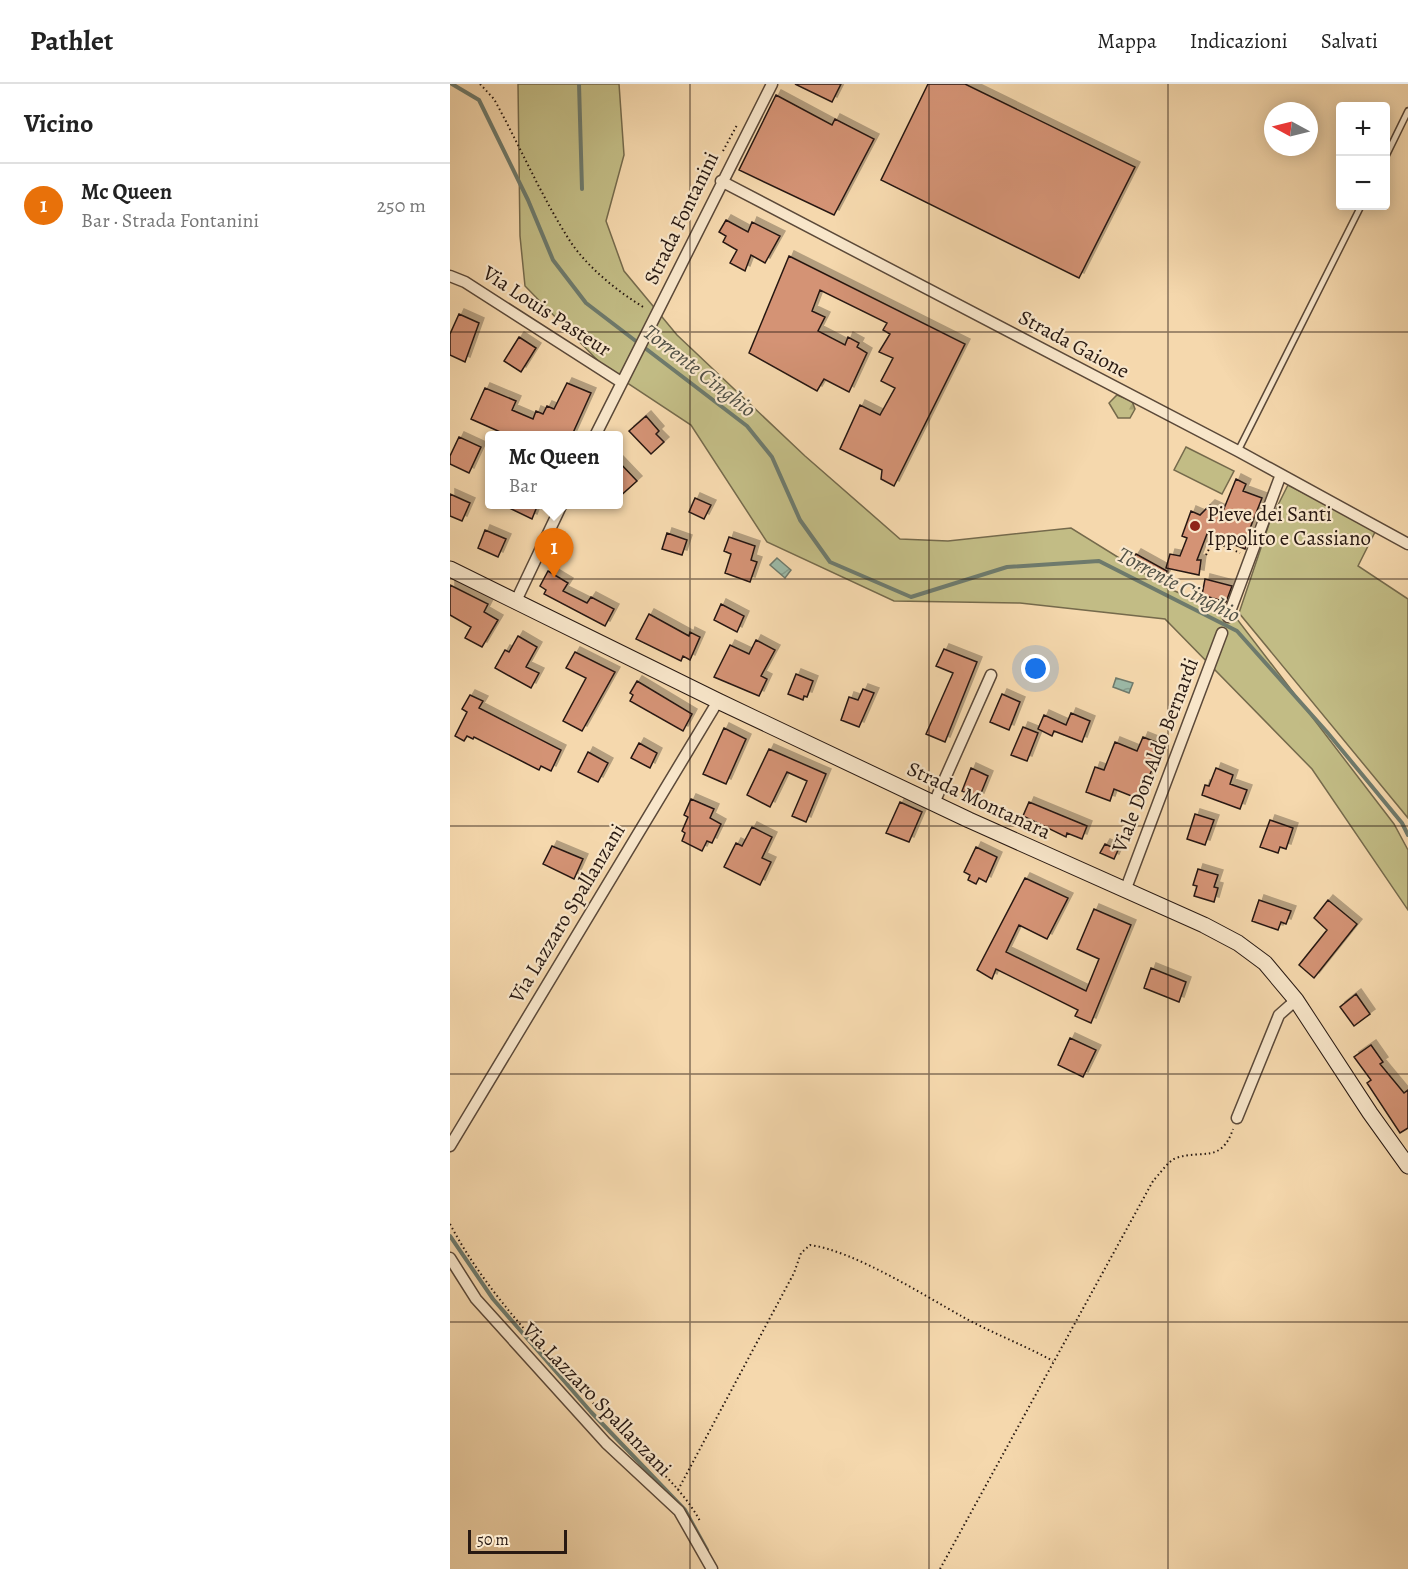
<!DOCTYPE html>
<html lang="it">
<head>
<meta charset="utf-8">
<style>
	:root { --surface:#fff; --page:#f6f6f6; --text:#222; --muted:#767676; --line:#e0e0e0; --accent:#8f2418 }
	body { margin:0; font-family:Alegreya,serif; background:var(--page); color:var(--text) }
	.controls { position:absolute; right:18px; top:18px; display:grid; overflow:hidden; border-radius:6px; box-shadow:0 3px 15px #0003 }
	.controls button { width:54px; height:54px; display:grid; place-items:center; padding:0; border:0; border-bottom:2px solid var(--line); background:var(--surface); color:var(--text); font:30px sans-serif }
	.compass { position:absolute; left:814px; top:18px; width:54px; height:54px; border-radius:50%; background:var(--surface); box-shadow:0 3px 15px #0003; rotate:277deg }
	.scale { position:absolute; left:18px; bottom:15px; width:99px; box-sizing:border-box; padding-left:6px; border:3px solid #281912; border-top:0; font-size:16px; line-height:21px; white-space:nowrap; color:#281912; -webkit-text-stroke:4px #f8e6ca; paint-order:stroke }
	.you { position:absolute; left:586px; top:585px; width:21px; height:21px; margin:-15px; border:4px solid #fff; border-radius:50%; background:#1a73e8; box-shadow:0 0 0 9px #1a73e833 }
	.badge { display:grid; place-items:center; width:39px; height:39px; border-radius:50%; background:var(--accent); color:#fff; font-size:20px; font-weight:700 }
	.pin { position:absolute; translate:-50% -50px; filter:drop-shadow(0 2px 3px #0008) }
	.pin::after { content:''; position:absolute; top:32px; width:21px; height:18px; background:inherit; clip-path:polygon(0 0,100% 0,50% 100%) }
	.popup { position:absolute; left:35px; top:347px; width:138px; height:78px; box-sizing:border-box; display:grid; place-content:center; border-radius:6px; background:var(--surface); filter:drop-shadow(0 2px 4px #0005); font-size:20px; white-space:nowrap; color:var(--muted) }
	.popup b { font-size:22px; color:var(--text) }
	.popup::after { content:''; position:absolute; left:50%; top:100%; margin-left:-12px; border:12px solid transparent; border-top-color:var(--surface) }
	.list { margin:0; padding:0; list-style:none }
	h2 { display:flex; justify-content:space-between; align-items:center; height:78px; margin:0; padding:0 24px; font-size:26px }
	h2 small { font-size:20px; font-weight:400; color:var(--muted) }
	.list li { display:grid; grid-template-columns:39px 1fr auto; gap:18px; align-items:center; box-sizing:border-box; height:84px; padding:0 24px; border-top:2px solid var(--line) }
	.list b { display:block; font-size:22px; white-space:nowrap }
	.list p { margin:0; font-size:20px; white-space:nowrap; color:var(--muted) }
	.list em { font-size:20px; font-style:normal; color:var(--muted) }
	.map { position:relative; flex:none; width:958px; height:1485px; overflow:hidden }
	header { display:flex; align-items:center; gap:36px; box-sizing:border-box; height:84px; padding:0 30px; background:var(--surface); border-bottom:2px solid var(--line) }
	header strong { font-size:28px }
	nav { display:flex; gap:33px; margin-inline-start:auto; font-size:21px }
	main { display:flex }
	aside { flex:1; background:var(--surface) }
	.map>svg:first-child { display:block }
</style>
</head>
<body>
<header>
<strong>Pathlet</strong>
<nav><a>Mappa</a><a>Indicazioni</a><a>Salvati</a></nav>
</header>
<main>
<aside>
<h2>Vicino<small></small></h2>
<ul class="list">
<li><span class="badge" style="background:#e8710a">1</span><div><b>Mc Queen</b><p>Bar · Strada Fontanini</p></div><em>250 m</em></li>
</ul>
</aside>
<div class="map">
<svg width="958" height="1485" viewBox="0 0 958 1485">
	<defs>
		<pattern id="forest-firs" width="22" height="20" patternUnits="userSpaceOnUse" patternTransform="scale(1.5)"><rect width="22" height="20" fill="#c2bc85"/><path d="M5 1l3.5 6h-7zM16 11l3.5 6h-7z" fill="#a7a172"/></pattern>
		<pattern id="water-waves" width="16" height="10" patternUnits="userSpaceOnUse" patternTransform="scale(1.5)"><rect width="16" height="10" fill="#9cbaa8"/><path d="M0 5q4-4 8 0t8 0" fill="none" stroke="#869f90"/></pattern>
		<filter id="shadow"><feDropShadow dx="5" dy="-5" stdDeviation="0" flood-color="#0004"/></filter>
	</defs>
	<rect width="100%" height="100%" fill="#f5d8ad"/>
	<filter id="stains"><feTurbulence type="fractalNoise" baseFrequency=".00333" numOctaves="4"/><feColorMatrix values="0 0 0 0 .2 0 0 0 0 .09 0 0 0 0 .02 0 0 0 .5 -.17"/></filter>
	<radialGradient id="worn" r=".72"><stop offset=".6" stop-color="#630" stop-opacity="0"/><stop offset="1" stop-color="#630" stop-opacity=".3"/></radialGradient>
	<path fill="#c2bc85" stroke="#756a4c" stroke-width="1.5" d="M68 0H169L174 71 156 137 174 187 227 251 355 372 450 455 498 457 621 444 716 503 787 535 944 740 958 766V826L862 685 715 535 570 519 444 517 317 458 241 341 156 285 75 202 70 152Z
		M736 363 784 387 772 410 724 386Z
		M838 401 926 446 908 482 958 515V734L789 529 820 437Z"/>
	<path fill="url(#forest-firs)" stroke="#756a4c" stroke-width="1.5" d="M667 311 682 317 685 325 680 334H668L659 319Z"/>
	<path fill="url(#water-waves)" stroke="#6e7a6c" stroke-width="1.5" d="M327 474 341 486 335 494 320 481Z
		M666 594 683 599 679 609 663 603Z"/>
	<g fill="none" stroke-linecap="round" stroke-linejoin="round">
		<path stroke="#6e7a6c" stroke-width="4" d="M2 0 29 16 78 116 103 176 136 219 297 342 322 373 350 436 380 478 461 513 557 483 649 477 787 547 877 648 952 739 958 751
			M129 0 132 105
			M0 1152 43 1215 141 1328 235 1426 257 1466"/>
	</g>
	<path fill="#d49374" stroke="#281912" stroke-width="1.5" filter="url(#shadow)" d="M345 0H391L382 18Z
		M478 0H515L685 83 629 194 431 96Z
		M326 11 382 41 385 35 424 55 384 131 289 86Z
		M276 136 298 148 302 138 330 152 315 179 301 171 295 187 280 179 287 166 273 158 276 152 269 148Z
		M339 172 515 260 444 402 431 395 432 386 390 365 410 321 430 331 445 304 431 297 443 274 429 268 440 250 433 246 437 239 370 206 362 227 375 233 368 247 395 261 398 253 409 259 407 263 417 269 399 308 374 295 367 307 299 269Z
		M9 230 29 239 15 278 0 271V250Z
		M69 253 86 264 71 288 54 277Z
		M117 299 141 309 122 351H57L21 335 35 304 66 317 62 326 83 335 86 327 93 330 97 322 104 325Z
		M196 332 209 347 206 350 214 358 201 370 179 347Z
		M9 353 31 363 19 389 0 380V372Z
		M168 377 187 397 168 414Z
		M786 395 796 400 793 407 812 414 797 452 800 453 795 465 757 450 747 476H751L749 491 716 484 720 470 730 472 737 454 732 452 741 427 750 431 760 421 773 427Z
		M0 410 20 419 12 437 0 432Z
		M245 414 261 421 254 435 239 428Z
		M51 420H88L82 435Z
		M35 446 56 455 48 473 28 464Z
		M217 449 237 456 232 471 212 465Z
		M279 453 305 462 301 476 307 478 300 498 275 489 281 470 274 467Z
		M686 470 717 487 713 496 681 478Z
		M98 487 118 499 113 507 137 519 141 513 164 525 155 542 94 510 96 506 90 502Z
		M755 495 782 502 776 518 752 511Z
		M0 501 38 520 34 528 48 536 32 563 15 554 21 543 0 531Z
		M271 520 294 532 287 548 264 536Z
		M199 530 239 552 240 548 250 553 240 576 233 572 231 577 186 555Z
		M68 552 87 563 76 583 89 589 81 604 45 584 55 566 59 568Z
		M306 556 325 566 311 592 317 595 309 612 264 593 280 561 299 570Z
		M494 565 527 578 495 658 476 650 503 589 486 582Z
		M125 568 165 588 132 647 113 637 136 594 116 584Z
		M346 590 363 597 357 613 354 612 353 616 338 610Z
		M187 597 242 630 233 647 180 617 183 611 180 609Z
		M413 605 424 609 409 643 391 636 399 613 408 616Z
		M552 610 570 618 559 646 540 638Z
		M20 611 33 617 29 624 111 666 101 687 91 682 89 686 24 653 23 655 17 652 14 657 5 652 17 628 12 625Z
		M621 629 640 637 632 658 604 647 602 652 588 645 594 631 616 641Z
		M573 643 588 649 577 677 561 671Z
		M274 644 296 655 276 700 253 690Z
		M693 653 713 661 689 715 664 705 660 717 636 708 645 683 654 686 665 658 687 667Z
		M189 659 207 669 200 684 181 674Z
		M319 665 376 690 356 738 342 732 357 697 337 688 320 723 297 711Z
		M138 668 158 679 148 698 128 688Z
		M521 684 538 692 529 714 512 707Z
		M766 684 783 691 780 700 797 706 790 725 752 711 755 701 759 702Z
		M241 715 264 725 260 734 271 740 262 759 257 757 252 767 232 757 235 749 232 747 238 733 234 731Z
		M450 718 472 728 459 758 436 749Z
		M579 718 637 742 632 755 617 749 616 753 573 732Z
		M745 730 764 736 755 761 737 755Z
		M820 736 843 744 836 765 830 763 828 769 810 763Z
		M302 743 322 753 312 774 321 778 310 801 274 783 286 759 292 762Z
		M655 760 668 766 664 775 650 769Z
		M102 762 133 775 124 795 93 780Z
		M526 763 547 773 536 798 529 794 526 800 518 796 520 791 514 788Z
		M748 785 768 791 764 803 768 804 764 818 744 812 747 802 743 801Z
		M575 794 618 814 597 855 569 841 556 868 636 907 649 875 627 865 644 825 681 841 641 939 625 932 628 926 546 885 542 895 527 886Z
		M809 816 841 827 836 840 831 838 828 846 802 837Z
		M878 816 907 840 864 894 849 881 877 846 864 834Z
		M701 884 736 898 729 918 694 904Z
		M906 910 920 930 904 942 890 923Z
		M620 954 646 966 633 993 608 981Z
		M921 961 933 978 930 980 954 1009 958 1006V1044L950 1049 917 999 921 996 904 973Z"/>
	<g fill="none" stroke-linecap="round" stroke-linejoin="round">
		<defs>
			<path id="service" d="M936 72 958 27
				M788 367 911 122"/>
			<path id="minor" d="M271 97 788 367 958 460
				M0 192 15 198 171 298
				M145 352 322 0
				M65 519 112 420
				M778 533 830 393
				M484 719 541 591
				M675 807 772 549
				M787 1034 829 931 846 916
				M0 1062 268 617
				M0 1174 26 1215 156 1359 229 1427 262 1485"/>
			<path id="secondary" d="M0 485 268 617 519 736 754 841 788 859 815 879 846 916 920 1029 958 1082"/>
		</defs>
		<use href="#service" stroke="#5b4939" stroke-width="8"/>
		<use href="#minor" stroke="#5b4939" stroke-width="13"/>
		<use href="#secondary" stroke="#281912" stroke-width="17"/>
		<path stroke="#281912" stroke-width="2" stroke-dasharray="1.5 3" stroke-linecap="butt" d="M30 0 44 15C70 62 91 112 120 157 137 183 168 208 195 224
			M273 67 287 41
			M756 471 763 457 790 469
			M0 1140C40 1216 106 1280 165 1342 194 1373 230 1400 250 1437
			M228 1406 344 1189 351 1169 360 1161C404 1167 472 1210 513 1233 542 1249 574 1261 603 1277
			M490 1485 703 1097C709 1091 718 1077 726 1074 753 1065 771 1080 783 1045"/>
		<use href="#service" stroke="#f8e6ca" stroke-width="5"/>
		<use href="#minor" stroke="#f8e6ca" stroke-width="10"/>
		<use href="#secondary" stroke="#f8e6ca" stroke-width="15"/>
	</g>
	<path fill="none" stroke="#281912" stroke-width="1.5" stroke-opacity="0.55" d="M240 0V1485M479 0V1485M718 0V1485M0 248H958M0 495H958M0 742H958M0 990H958M0 1238H958"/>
	<circle fill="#8f2418" stroke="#f8e6ca" stroke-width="2" cx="745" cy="442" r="6"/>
	<g text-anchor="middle" stroke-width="4.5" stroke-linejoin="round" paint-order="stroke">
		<g font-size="21" fill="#281912" stroke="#f8e6ca">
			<text transform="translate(231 134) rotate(-64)" y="7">Strada Fontanini</text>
			<text transform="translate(97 227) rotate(33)" y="7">Via Louis Pasteur</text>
			<text transform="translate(624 260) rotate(28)" y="7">Strada Gaione</text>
			<text transform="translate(705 671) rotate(-69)" y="7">Viale Don Aldo Bernardi</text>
			<text transform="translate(529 716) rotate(25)" y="7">Strada Montanara</text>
			<text transform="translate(117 829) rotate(-59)" y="7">Via Lazzaro Spallanzani</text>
			<text transform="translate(147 1315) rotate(46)" y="7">Via Lazzaro Spallanzani</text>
		</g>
		<g font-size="21" fill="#281912" stroke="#f8e6ca" text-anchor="start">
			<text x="757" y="437">Pieve dei Santi<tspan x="757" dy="24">Ippolito e Cassiano</tspan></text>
		</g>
		<g font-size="22" font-style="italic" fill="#515146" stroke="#f8e6ca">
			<text transform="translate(250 286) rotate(38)" y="8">Torrente Cinghio</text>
			<text transform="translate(729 500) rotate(28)" y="8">Torrente Cinghio</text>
		</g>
	</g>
	<rect width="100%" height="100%" filter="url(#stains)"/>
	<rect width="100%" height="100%" fill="url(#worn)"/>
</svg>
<div class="controls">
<button>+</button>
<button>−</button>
</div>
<svg class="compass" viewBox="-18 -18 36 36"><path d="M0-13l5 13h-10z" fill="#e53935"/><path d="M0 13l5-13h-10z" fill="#767676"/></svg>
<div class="scale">50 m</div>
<div class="you"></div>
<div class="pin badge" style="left:104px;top:494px;background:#e8710a">1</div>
<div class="popup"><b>Mc Queen</b>Bar</div>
</div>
</main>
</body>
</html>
